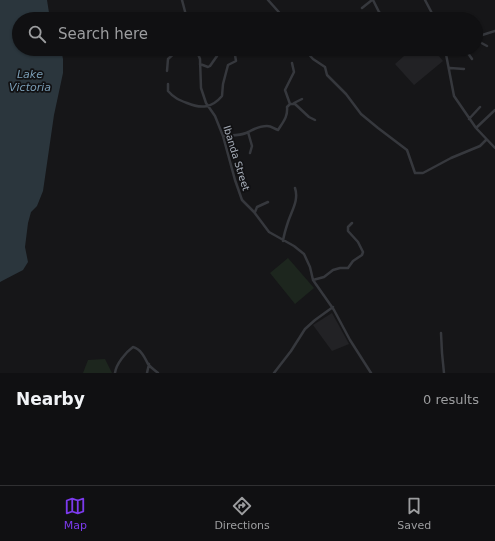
<!DOCTYPE html>
<html lang="en">
<head>
<meta charset="utf-8">
<style>
	:root { --surface:#101012; --page:#1e1e20; --text:#f1f3f6; --muted:#9c9d9f; --line:#303032; --accent:#7c3aed }
	body { margin:0; font-family:"DejaVu Sans",sans-serif; background:var(--page); color:var(--text) }
	.list { margin:0; padding:0; list-style:none }
	h2 { display:flex; justify-content:space-between; align-items:center; height:52px; margin:0; padding:0 16px; font-size:17px }
	h2 small { font-size:13px; font-weight:400; color:var(--muted) }
	.icon { flex:none; width:22px; height:22px; fill:none; stroke:currentColor; stroke-width:2; stroke-linecap:round; stroke-linejoin:round }
	.map { position:relative; flex:none; width:495px; height:373px; overflow:hidden }
	.search { position:absolute; background:var(--surface); box-shadow:0 1px 3px #0004; left:12px; right:12px; top:12px; height:44px; display:flex; align-items:center; gap:10px; box-sizing:border-box; padding:0 14px; border-radius:22px; color:var(--muted); font-size:15px }
	.sheet { height:112px; background:var(--surface) }
	nav { display:flex; justify-content:space-around; align-items:center; box-sizing:border-box; height:56px; border-top:1px solid var(--line); background:var(--surface); font-size:11px; color:var(--muted) }
	nav a { display:grid; justify-items:center; gap:2px }
	nav .on { color:var(--accent) }
	.map>svg:first-child { display:block }
</style>
</head>
<body>
<div class="map">
<svg width="495" height="373" viewBox="0 0 495 373">
	<rect width="100%" height="100%" fill="#161618"/>
	<path fill="#222225" d="M412 49H433L443 61 414 85 395 64Z
		M332 313 349 344 332 351 313 325Z"/>
	<path fill="#1d261e" d="M288 258 314 288 295 304 270 273Z
		M105 359 112 373H83L88 360Z"/>
	<path fill="#2b363d" d="M0 0H47L50 19H19V49H61L63 59V73L54 115 43 191 37 206 31 212 28 223 25 247 28 262 23 270 0 282Z"/>
	<g fill="none" stroke-linecap="round" stroke-linejoin="round">
		<path stroke="#36383d" stroke-width="2.5" d="M182 0 187 19
			M268 0 285 19
			M373 0 379 12 386 19
			M425 0 435 19
			M362 8 372 0
			M375 19 379 14
			M476 37 495 31
			M476 40 487 46
			M196 49 200 59 201 88 206 103 215 116 223 136 235 180 242 200 254 212 269 232 294 246 304 254 310 267 313 280 334 310 350 340 371 373
			M304 49 313 59 325 67 327 75 346 94 361 114 378 128 407 150 415 173H423L451 158 480 146 486 140
			M445 49 454 96 476 128 495 148
			M465 49 472 59
			M447 55 452 49
			M200 64 208 67 210 66 217 56 218 49
			M450 68 464 69
			M167 71 168 59 179 49
			M168 84V91C174 98 179 100 187 103 201 109 212 108 222 96L223 84 228 65 236 61 234 49
			M294 103 302 99
			M290 104H295L309 117 315 120
			M469 119 480 107
			M476 128 495 110
			M248 132 252 146 250 153
			M223 136C230 135 239 136 246 133 253 130 258 126 267 126 272 126 274 129 278 130 283 122 288 117 287 107L290 104 285 90 294 72 292 63
			M255 212 257 207 268 202
			M283 241C284 234 286 228 288 222 292 210 299 200 295 188
			M313 280 324 277 333 270 340 268H348L353 261 362 255 363 252 358 242 348 231V227L352 223
			M441 333 442 353 444 373
			M115 373C116 364 126 352 133 347 141 349 145 358 148 364 150 367 155 370 158 373
			M147 373 149 364
			M274 373 291 351 305 329 315 320 333 307"/>
	</g>
	<g text-anchor="middle" stroke-width="3.5" stroke-linejoin="round" paint-order="stroke">
		<g font-size="10" fill="#a7aeb9" stroke="#111113">
			<text transform="translate(237 158) rotate(73)" y="4">Ibanda Street</text>
		</g>
		<g font-size="11" font-style="italic" fill="#7b9fb7" stroke="#111113">
			<text x="30" y="78">Lake<tspan x="30" dy="13">Victoria</tspan></text>
		</g>
	</g>
</svg>
<div class="search"><svg class="icon" aria-label="search" viewBox="0 0 24 24"><circle cx="10" cy="10" r="6"/><path d="M15 15l6 6"/></svg>Search here</div>
</div>
<section class="sheet">
<h2>Nearby<small>0 results</small></h2>
<ul class="list">
</ul>
</section>
<nav>
<a class="on"><svg class="icon" aria-label="map" viewBox="0 0 24 24"><path d="M3 6l6-2 6 2 6-2v14l-6 2-6-2-6 2zM9 4v14M15 6v14"/></svg>Map</a>
<a><svg class="icon" aria-label="directions" viewBox="0 0 24 24"><path d="M12 3l9 9-9 9-9-9zM9 14v-3h6M13 9l2 2-2 2"/></svg>Directions</a>
<a><svg class="icon" aria-label="saved" viewBox="0 0 24 24"><path d="M7 4h10v16l-5-4-5 4z"/></svg>Saved</a>
</nav>
</body>
</html>
